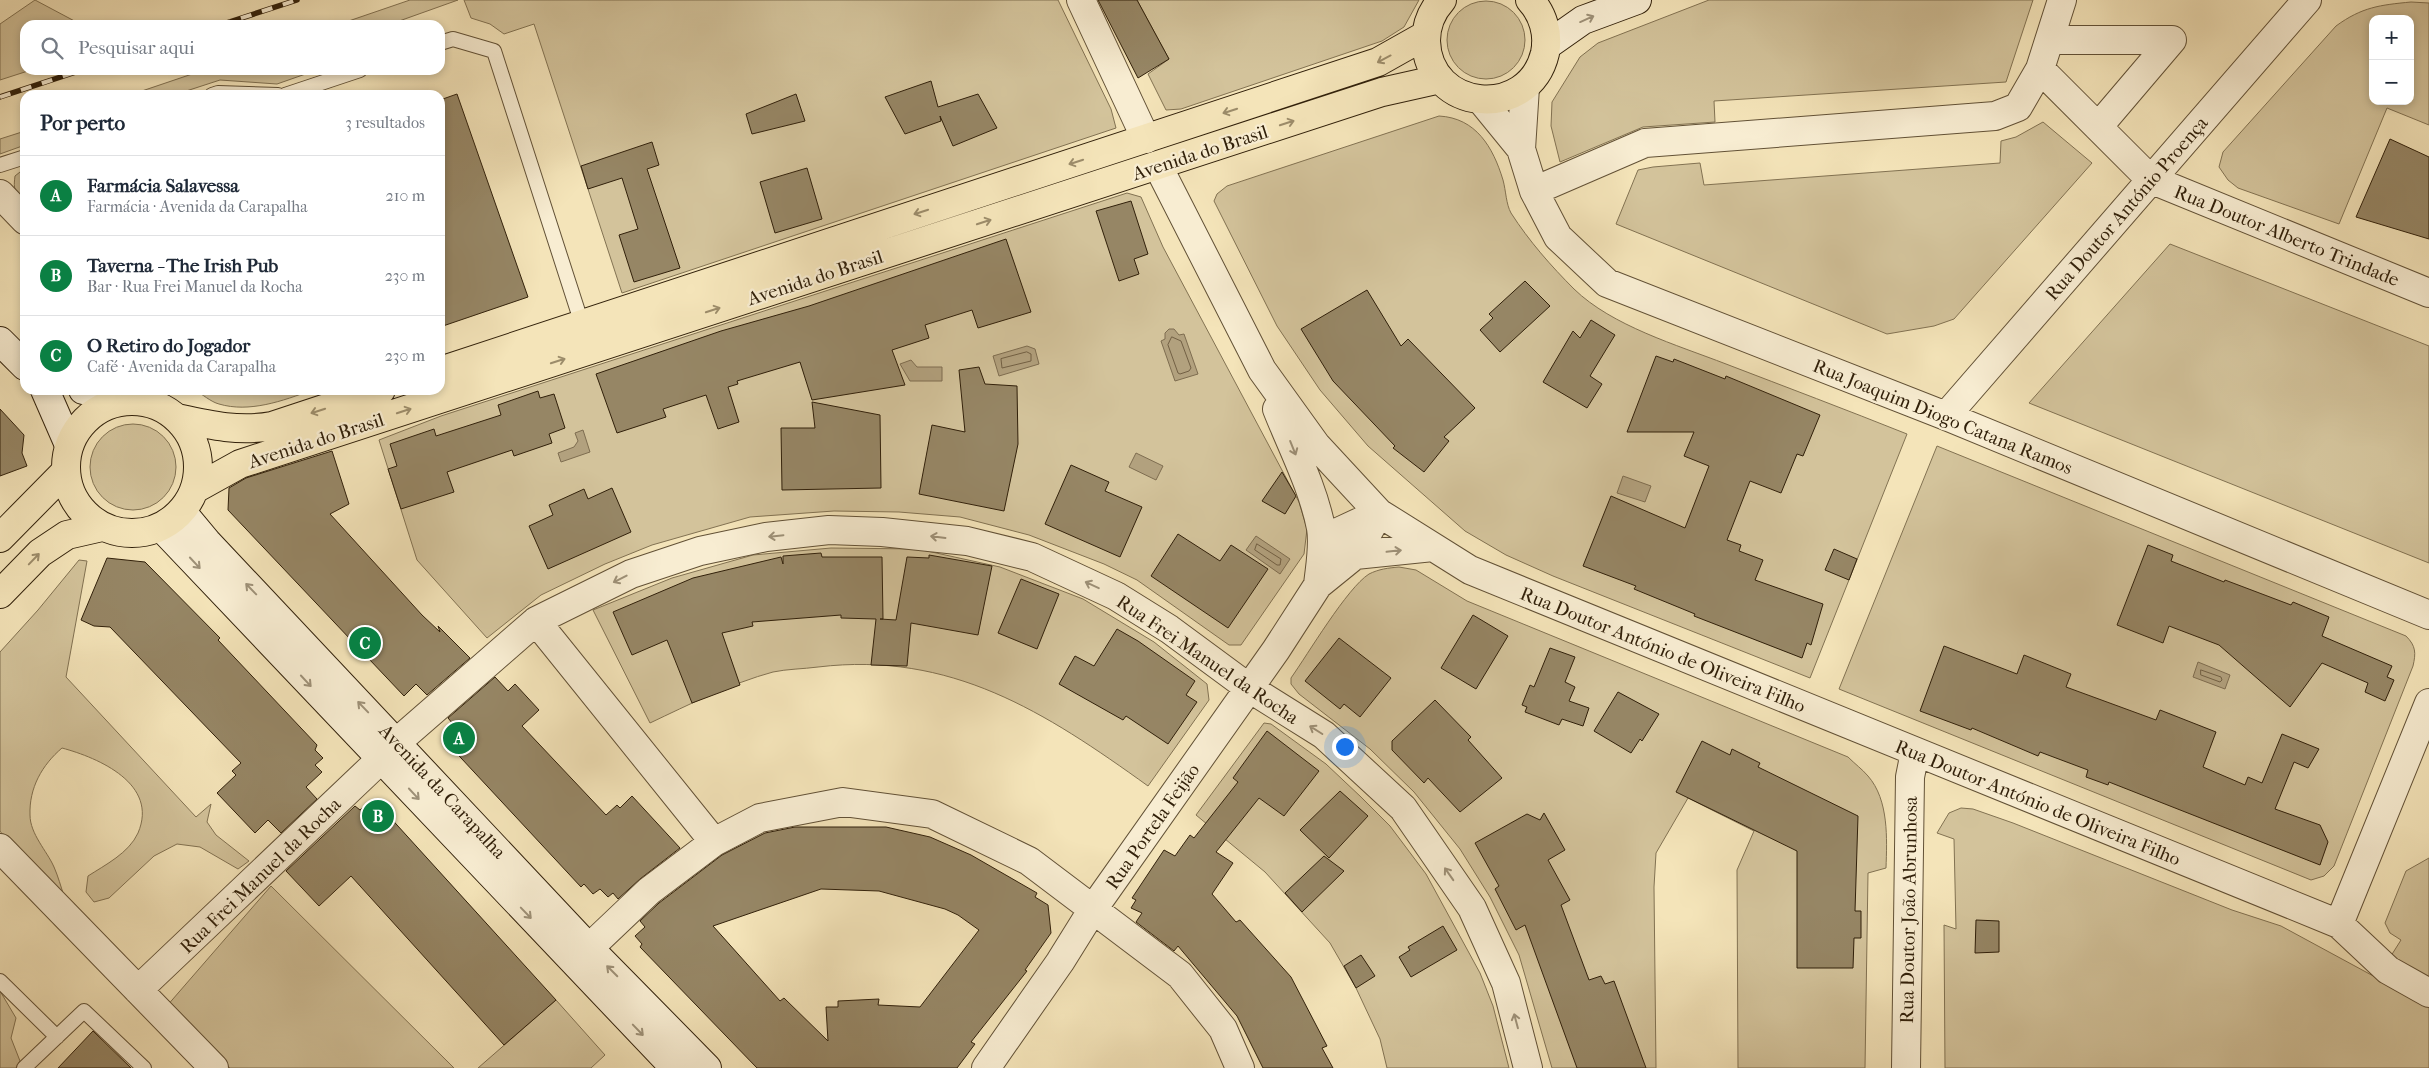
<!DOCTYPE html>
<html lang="pt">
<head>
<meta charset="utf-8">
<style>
	:root { --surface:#fff; --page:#f6f6f7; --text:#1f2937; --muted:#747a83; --line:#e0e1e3; --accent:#0b8043 }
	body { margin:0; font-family:"IM FELL French Canon",serif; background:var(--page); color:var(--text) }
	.controls { position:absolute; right:15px; top:15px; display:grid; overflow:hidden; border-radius:10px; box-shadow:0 2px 8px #0003 }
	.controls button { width:45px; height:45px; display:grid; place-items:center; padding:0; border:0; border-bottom:1px solid var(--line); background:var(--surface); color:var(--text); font:25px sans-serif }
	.you { position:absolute; left:1344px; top:746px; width:18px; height:18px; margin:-12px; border:4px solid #fff; border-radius:50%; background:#1a73e8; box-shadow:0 0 0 8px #1a73e833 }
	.badge { display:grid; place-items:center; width:32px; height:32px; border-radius:50%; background:var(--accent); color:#fff; font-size:16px; font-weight:700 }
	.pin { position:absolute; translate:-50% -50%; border:2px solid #fff; box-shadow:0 1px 5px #0006 }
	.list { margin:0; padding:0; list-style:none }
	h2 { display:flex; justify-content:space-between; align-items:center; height:65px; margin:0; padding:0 20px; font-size:21px }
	h2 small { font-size:16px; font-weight:400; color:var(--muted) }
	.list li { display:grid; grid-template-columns:32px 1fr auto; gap:15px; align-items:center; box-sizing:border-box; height:80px; padding:0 20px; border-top:1px solid var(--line) }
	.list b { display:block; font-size:19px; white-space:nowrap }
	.list p { margin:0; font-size:16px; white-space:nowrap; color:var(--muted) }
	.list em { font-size:16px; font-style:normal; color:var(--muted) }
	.icon { flex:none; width:28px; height:28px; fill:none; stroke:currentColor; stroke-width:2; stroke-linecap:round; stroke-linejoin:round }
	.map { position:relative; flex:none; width:2429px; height:1068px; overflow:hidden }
	.search { position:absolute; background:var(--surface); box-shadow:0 2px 8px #0003; left:20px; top:20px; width:425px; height:55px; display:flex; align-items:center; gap:12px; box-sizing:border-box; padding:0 18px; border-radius:15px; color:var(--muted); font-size:19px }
	.panel { position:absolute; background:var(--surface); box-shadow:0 2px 8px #0003; left:20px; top:90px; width:425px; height:305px; border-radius:15px }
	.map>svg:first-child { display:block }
</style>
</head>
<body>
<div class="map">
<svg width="2429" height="1068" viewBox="0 0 2429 1068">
	<rect width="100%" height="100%" fill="#f4e4b9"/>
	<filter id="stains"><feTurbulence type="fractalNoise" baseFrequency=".004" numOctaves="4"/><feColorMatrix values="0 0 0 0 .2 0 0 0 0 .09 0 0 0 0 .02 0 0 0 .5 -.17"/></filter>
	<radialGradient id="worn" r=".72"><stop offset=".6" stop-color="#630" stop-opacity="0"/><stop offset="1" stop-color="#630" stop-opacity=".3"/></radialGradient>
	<path fill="#d3c39b" stroke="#827252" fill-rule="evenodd" d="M35 0 82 25H25V70H31L0 80V24Z
		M410 0H458L388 25H337Z
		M464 0H1058L1111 109 1116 128 622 293 534 24 504 34 490 24 471 18Z
		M1137 0H1419L1404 27 1382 41 1181 109 1166 110 1148 74 1169 59Z
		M1709 0H2033L2006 82 1714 101 1715 122 1643 127 1560 162 1551 126 1552 102 1580 57 1598 43Z
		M1447 40a39 39 0 1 1 78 0a39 39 0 1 1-78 0Z
		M2411 2 2429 3V125L2387 108 2339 224 2238 188 2228 180 2219 167 2223 152 2336 26C2362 7 2380 5 2411 2ZM2373 19H2410V101H2373Z
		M204 70H317L277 84 220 80 174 95H130Z
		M1439 116C1476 118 1493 147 1503 180 1506 191 1506 204 1511 213 1529 241 1551 266 1574 289 1612 326 1677 345 1726 364 1786 387 1847 410 1907 434L1810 678 1553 576 1506 555 1465 531 1368 446 1320 390 1277 326 1214 201 1217 194 1227 186Z
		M2043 122 2092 163 1954 319 1934 326 1887 334 1616 224 1638 170 1653 167 1700 163 1704 185 2000 163 2001 141 2016 137Z
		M25 131V145L0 154V139Z
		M25 168V191L20 195C13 190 14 185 15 176Z
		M1127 193 1141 197 1163 247 1299 502 1307 529 1304 554 1241 645H1229L1137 580 1104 564 1029 535 960 517 899 512 834 511 750 517 652 545 605 564 541 595 487 638 417 560 379 440 441 416Z
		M2170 244 2429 346V563L2029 403Z
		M195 390H312C283 401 249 413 219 404 211 402 202 394 195 390Z
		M90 467a43 43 0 1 1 86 0a43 43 0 1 1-86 0Z
		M1937 446 2406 636C2416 646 2416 653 2413 666L2334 866 2324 876 2311 880 1839 689Z
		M831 548 918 549 1000 567 1083 599 1154 642 1207 684 1209 700 1148 786C1045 712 951 651 818 667 803 669 787 669 773 672 732 683 688 705 650 723L593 610 672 578 753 555Z
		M79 560 87 561 66 677 196 817 211 804 207 822 216 835 249 861 238 869 200 847 177 844 154 856 109 898 94 902 86 892 88 876C105 865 129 853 138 833 159 784 99 758 62 748 42 765 29 788 30 815 30 834 47 851 54 867 58 876 61 887 64 896L16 853 0 831V652L38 610Z
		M1399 567 1416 570 1467 601 1848 757C1855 764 1862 769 1868 776 1889 800 1887 839 1886 868L1868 873 1865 1068H1738L1737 870 1754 831 1688 798 1656 853 1654 887 1656 1068H1552L1519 955 1490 897 1460 849 1414 792 1370 749 1299 694 1291 684V678C1308 654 1347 588 1369 574 1379 569 1388 568 1399 567Z
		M1264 723 1271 724 1326 764 1361 797 1390 826 1426 874 1480 973 1493 1006 1509 1068H1387L1380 1039 1356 988 1330 943 1265 872 1196 815Z
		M1961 808 1973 809 2013 823 2232 910 2281 926 2377 978 2401 940 2390 933 2385 923 2406 871 2429 858V1068H1945L1944 925 1956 929 1954 839 1937 833 1949 813Z
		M271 886 454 1068H230L166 1007Z
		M0 991 16 1018 11 1038 20 1061 16 1068H0Z
		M556 1000 605 1055 591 1068H478Z"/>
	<path fill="#b2a17e" stroke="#7e6d50" d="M1169 329H1174L1179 335 1184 334 1198 374 1175 381 1161 341 1165 339V333Z
		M1027 346 1035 349 1039 364 999 376 993 356Z
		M911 360 917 367H942V381H910L900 364Z
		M583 430 590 452 561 462 558 453 574 447 578 441 575 433Z
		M1136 453 1163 466 1156 480 1129 467Z
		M1623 476 1651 486 1645 502 1617 493Z
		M1256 536 1290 559 1280 574 1246 550Z
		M2198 662 2230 675 2225 689 2193 677Z"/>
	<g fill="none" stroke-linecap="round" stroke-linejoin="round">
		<path stroke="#726044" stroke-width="1" d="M1172 337 1181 341 1191 368 1189 371 1180 374 1178 373 1168 345Z
			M1027 352 1031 354V361L1002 368 1001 359Z
			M1257 544 1281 559 1280 565H1277L1255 550Z
			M2201 670 2221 677 2222 680 2220 682 2201 675Z"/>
	</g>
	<path fill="#968665" stroke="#31200a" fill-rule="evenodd" d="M1098 0H1137L1169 59 1138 78Z
		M931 81 938 107 978 94 997 128 953 146 940 116 941 121 905 134 885 97Z
		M457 94 528 297 440 327V100Z
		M796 94 805 121 752 134 746 114Z
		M2390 139 2429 157V239L2356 217Z
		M652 142 659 165 647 169 680 268 634 282 619 235 638 229 622 178 588 189 581 166Z
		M807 168 822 219 775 233 760 182Z
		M1131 201 1148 254 1134 259 1139 274 1119 281 1096 211Z
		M1006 239 1031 312 978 328 972 310 925 325 929 338 892 350 905 385 812 400 800 362 737 381 738 384 728 387 739 422 718 429 706 395 663 409 666 417 617 433 596 374 721 331 809 306Z
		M1525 281 1550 306 1500 352 1480 330 1493 318 1489 314Z
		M1367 290 1401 346 1408 339 1475 408 1444 437 1449 441 1424 472 1393 448 1395 446 1333 381 1301 329Z
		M1591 320 1615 335 1590 376 1602 384 1587 408 1543 382 1573 331 1580 338Z
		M1656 356 1673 362 1674 359 1725 379 1726 376 1820 415 1803 456 1797 454 1781 493 1750 481 1727 540 1741 545 1739 551 1763 560 1755 580 1823 604 1811 645 1807 643 1802 658 1694 616 1695 614 1634 589 1636 586 1583 566 1611 496 1685 528 1709 466 1684 456 1694 432H1627Z
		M979 367 985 384 1017 386 1018 444 1004 511 919 494 932 425 965 432 959 370Z
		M538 391 540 398 554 394 565 428 549 434 552 443 514 456 512 450 447 472 454 492 401 509 388 469 397 466 390 444 434 429 436 436 501 415 498 405Z
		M812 402 880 415 881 488 782 490 781 428H815Z
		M0 409 24 435 22 453 27 466 0 476Z
		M332 451 349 504 330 514 422 615 440 632 438 626 470 658 427 695 416 684 404 696 228 510 229 488 246 478Z
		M1071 465 1109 482 1105 491 1142 507 1120 557 1045 524Z
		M1282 472 1296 496 1285 514 1262 501Z
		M612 488 631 532 548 569 529 526 553 515 549 505 584 489 588 499Z
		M1178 534 1220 561 1231 545 1268 569 1228 628 1151 576Z
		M2148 545 2173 555 2171 561 2224 582 2225 580 2291 605 2293 602 2329 617 2322 636 2392 666 2387 677 2394 680 2385 701 2365 692 2368 683 2322 663 2290 707 2219 645 2169 626 2163 643 2117 625Z
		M1834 549 1857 559 1849 580 1825 570Z
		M821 553 822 557H882L883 619H880L896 620 907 557 929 558V555L992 566 978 635 911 623 907 666 871 665 876 619 841 618V615L752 622 753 626 722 633 740 685 692 703 667 640 632 655 613 612 693 578 781 557 783 564V556Z
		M107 558 145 562 220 638 218 640 317 745 315 750 323 758 315 765 322 772 306 787 317 799 281 833 268 820 255 833 217 793 236 775 232 771 241 763 110 627 94 626 81 620Z
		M1021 579 1059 594 1037 649 998 633Z
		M1473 615 1508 636 1476 689 1441 668Z
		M1117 629 1138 641 1195 681 1186 695 1197 702 1168 744 1126 716 1123 720 1059 684 1075 656 1094 666Z
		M1339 638 1391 678 1360 717 1344 704 1340 709 1305 681Z
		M1944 646 2017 674 2024 655 2071 674 2066 687 2156 720 2160 710 2216 732 2203 767 2245 785 2248 777 2262 783 2282 734 2319 749 2308 768 2294 762 2275 809 2320 825 2328 842 2320 865 2109 782 2108 785 2086 777 2088 770 2040 752 2038 756 1972 728 1971 730 1920 711Z
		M1550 648 1575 657 1565 682 1575 687 1569 701 1589 708 1583 726 1562 719 1559 725 1525 712 1527 707 1522 705 1530 685 1534 687Z
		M495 677 508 691 515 684 539 710 522 726 606 815 617 805 620 808 632 796 680 848 640 879 618 899 613 893 608 897 600 889 593 894 584 884 581 887 448 744 451 741 445 735 453 724 448 718Z
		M1618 692 1659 714 1642 741 1640 739 1631 753 1594 731Z
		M1435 700 1471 737 1468 740 1502 778 1460 812 1428 778 1424 783 1392 750V741Z
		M1267 731 1319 771 1284 816 1259 798 1216 852 1233 863 1212 894 1236 922 1240 920 1291 977 1327 1046 1322 1048 1333 1068H1263L1237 1016 1178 946 1174 951 1136 922 1142 913 1131 908 1136 900 1132 898 1164 850 1175 856 1190 835 1194 838 1238 782 1233 778Z
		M1702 741 1730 755 1732 749 1760 763 1758 767 1858 816 1855 911H1861V938H1854L1853 968H1797V851L1676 792Z
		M1340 791 1368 816 1329 858 1300 830Z
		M370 801 375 806 377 803 556 1000 504 1045 351 876 319 906 286 871 355 806 360 810Z
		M1544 813 1565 850 1548 860 1570 900 1561 905 1589 980 1601 976 1605 984 1614 981 1646 1068H1577L1525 925 1516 930 1495 889 1499 886 1475 843 1527 814 1540 820Z
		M795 827H886L930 837 971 855 1037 893 1035 897 1048 905 1051 933 1025 970 1027 971 971 1042 975 1044 957 1068H757L640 947 642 944 635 936 645 927 640 921 659 903 722 855 765 833ZM821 889 879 891 945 909 958 915 979 930 920 1007 878 1005 879 999 838 1001V1007H826L828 1041 784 998 780 1001 713 926Z
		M1324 856 1344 871 1302 912 1285 893Z
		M1976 920 1999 921V952L1975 953Z
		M1443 926 1457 950 1411 977 1399 957 1410 950 1408 947Z
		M1361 955 1375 976 1356 988 1344 966Z
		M93 1031 131 1068H58Z"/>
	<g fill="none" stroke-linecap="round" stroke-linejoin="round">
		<defs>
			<path id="service" d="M440 43 453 39 494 51 582 324
				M212 95 218 93 278 95
				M285 95 360 70
				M0 165 25 157
				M0 981 57 1037
				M24 1068 84 1011 144 1068"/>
			<path id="minor" d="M1081 0 1146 139
				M2050 40H2172L2098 127
				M2040 69 2150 179 2429 293
				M1525 87 1521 149 1534 191 1558 237 1607 283 1946 416 2429 615
				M1481 100 1521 149
				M1158 166 1262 370 1316 445 1379 513 1470 570 2339 924 2388 970 2429 993
				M1534 191 1645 143 1995 116 2018 107 2040 69 2062 0
				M0 194 25 220
				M1277 409C1292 447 1313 487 1321 528 1324 546 1320 566 1318 585
				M1946 416 2307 0
				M1322 555 1338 532 1379 513
				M1355 555 1433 547
				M536 621 714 842
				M397 742 536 621 631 574 700 551 766 537 829 530 882 532 967 541 1032 557 1116 596 1169 629 1249 688 1324 735 1403 808 1472 908 1506 983 1528 1068
				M0 848 214 1068
				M2339 924 2429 703
				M589 948 649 891 714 842 760 818 843 802 932 814 1029 861 1180 975 1223 1029 1240 1068
				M138 990 381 759
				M986 1068 1060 962 1093 909 1276 650 1318 585 1355 555 1379 513
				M1906 1068 1910 777 1915 752"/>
			<path id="secondary" d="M1546 46 1583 20 1637 0
				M0 341 25 366
				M45 390 69 445
				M83 390 128 401
				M182 512 207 542 589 948 707 1068
				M161 527 675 1068"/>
			<path id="primary" d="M1442 0C1431 12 1426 26 1426 41 1428 112 1529 121 1545 53 1549 34 1543 14 1530 0
				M440 371 1378 62 1426 35
				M66 467a66 66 0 1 1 132 0a66 66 0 1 1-132 0Z
				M177 418C209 425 239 432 272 426L381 390
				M195 489 240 464 1382 92 1440 79
				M0 538 66 471
				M0 594 40 553 67 535 102 527"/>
		</defs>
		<use href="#service" stroke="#625136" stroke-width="16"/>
		<use href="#minor" stroke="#625136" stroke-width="30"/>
		<use href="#secondary" stroke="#31200a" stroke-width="30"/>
		<use href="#primary" stroke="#31200a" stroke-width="30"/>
		<use href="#service" stroke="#f8edd2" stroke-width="14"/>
		<use href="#minor" stroke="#f8edd2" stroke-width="28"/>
		<use href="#secondary" stroke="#f8edd2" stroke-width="28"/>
		<use href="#primary" stroke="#f4e4b9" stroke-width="28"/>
		<defs>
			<path id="rail" d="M220 25 297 0
				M0 97 82 70"/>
		</defs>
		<use href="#rail" stroke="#31200a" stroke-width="5.5"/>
		<use href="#rail" stroke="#f8edd2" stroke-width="4" stroke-dasharray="11" stroke-linecap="butt"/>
	</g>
	<defs><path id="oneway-shaft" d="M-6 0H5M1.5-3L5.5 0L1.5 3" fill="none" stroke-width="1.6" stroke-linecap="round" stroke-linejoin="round" transform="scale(1.25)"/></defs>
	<g stroke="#9e9178">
		<use href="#oneway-shaft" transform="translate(1587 19) rotate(-24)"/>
		<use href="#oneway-shaft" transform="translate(1293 448) rotate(68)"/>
		<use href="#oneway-shaft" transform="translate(776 536) rotate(174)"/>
		<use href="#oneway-shaft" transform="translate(938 537) rotate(-173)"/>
		<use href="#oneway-shaft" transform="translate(1394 551) rotate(-6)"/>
		<use href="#oneway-shaft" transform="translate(195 563) rotate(47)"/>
		<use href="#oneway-shaft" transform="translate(620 579) rotate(153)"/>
		<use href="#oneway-shaft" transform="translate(1092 585) rotate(-155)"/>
		<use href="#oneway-shaft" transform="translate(251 589) rotate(-134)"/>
		<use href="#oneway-shaft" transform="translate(306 681) rotate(47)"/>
		<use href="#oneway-shaft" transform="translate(363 707) rotate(-134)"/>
		<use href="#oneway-shaft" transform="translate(1316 730) rotate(-148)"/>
		<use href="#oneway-shaft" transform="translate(414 794) rotate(47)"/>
		<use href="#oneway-shaft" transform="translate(1449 874) rotate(-125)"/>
		<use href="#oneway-shaft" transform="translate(526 913) rotate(46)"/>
		<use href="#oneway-shaft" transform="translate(612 971) rotate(-135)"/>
		<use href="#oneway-shaft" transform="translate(1516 1021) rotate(-105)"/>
		<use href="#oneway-shaft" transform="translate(638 1030) rotate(46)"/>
	</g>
	<g stroke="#9c8c6a">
		<use href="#oneway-shaft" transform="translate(1384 59) rotate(152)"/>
		<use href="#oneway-shaft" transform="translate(1230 111) rotate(162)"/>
		<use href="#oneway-shaft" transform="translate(1287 123) rotate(-18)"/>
		<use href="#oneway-shaft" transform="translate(1076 162) rotate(162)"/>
		<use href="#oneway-shaft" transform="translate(921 212) rotate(162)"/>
		<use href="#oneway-shaft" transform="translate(984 222) rotate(-18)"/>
		<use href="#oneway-shaft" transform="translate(713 310) rotate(-18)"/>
		<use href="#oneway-shaft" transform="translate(558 361) rotate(-18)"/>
		<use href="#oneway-shaft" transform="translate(318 411) rotate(162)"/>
		<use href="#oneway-shaft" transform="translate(404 411) rotate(-18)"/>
		<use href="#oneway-shaft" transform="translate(34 559) rotate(-46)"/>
	</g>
	<g text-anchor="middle" stroke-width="4.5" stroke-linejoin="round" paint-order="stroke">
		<g font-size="19" fill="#31200a" stroke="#f8edd2">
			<text transform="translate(1200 152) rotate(-18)" y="7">Avenida do Brasil</text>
			<text transform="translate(2126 208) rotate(-49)" y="7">Rua Doutor António Proença</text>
			<text transform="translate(2287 235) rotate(22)" y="7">Rua Doutor Alberto Trindade</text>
			<text transform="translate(815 277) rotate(-18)" y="7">Avenida do Brasil</text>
			<text transform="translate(1943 416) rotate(22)" y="7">Rua Joaquim Diogo Catana Ramos</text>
			<text transform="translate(316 440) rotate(-18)" y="7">Avenida do Brasil</text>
			<text transform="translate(1663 649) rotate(22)" y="7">Rua Doutor António de Oliveira Filho</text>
			<text transform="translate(1208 659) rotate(34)" y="7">Rua Frei Manuel da Rocha</text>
			<text transform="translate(443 791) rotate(47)" y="7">Avenida da Carapalha</text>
			<text transform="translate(2038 802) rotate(22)" y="7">Rua Doutor António de Oliveira Filho</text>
			<text transform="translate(1152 826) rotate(-55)" y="7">Rua Portela Feijão</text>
			<text transform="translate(260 875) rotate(-44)" y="7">Rua Frei Manuel da Rocha</text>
			<text transform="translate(1908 910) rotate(-89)" y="7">Rua Doutor João Abrunhosa</text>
		</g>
	</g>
	<rect width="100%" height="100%" filter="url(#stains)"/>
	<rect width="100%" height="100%" fill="url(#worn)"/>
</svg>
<div class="controls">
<button>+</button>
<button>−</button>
</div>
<div class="you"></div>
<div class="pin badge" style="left:459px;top:738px">A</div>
<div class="pin badge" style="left:378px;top:816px">B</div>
<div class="pin badge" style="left:365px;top:643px">C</div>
<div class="search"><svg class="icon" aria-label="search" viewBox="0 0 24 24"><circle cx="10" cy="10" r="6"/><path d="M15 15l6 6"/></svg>Pesquisar aqui</div>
<section class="panel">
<h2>Por perto<small>3 resultados</small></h2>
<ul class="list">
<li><span class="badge">A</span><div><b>Farmácia Salavessa</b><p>Farmácia · Avenida da Carapalha</p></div><em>210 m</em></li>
<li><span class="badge">B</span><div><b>Taverna - The Irish Pub</b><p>Bar · Rua Frei Manuel da Rocha</p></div><em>230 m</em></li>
<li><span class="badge">C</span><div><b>O Retiro do Jogador</b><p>Café · Avenida da Carapalha</p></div><em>230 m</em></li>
</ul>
</section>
</div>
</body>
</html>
